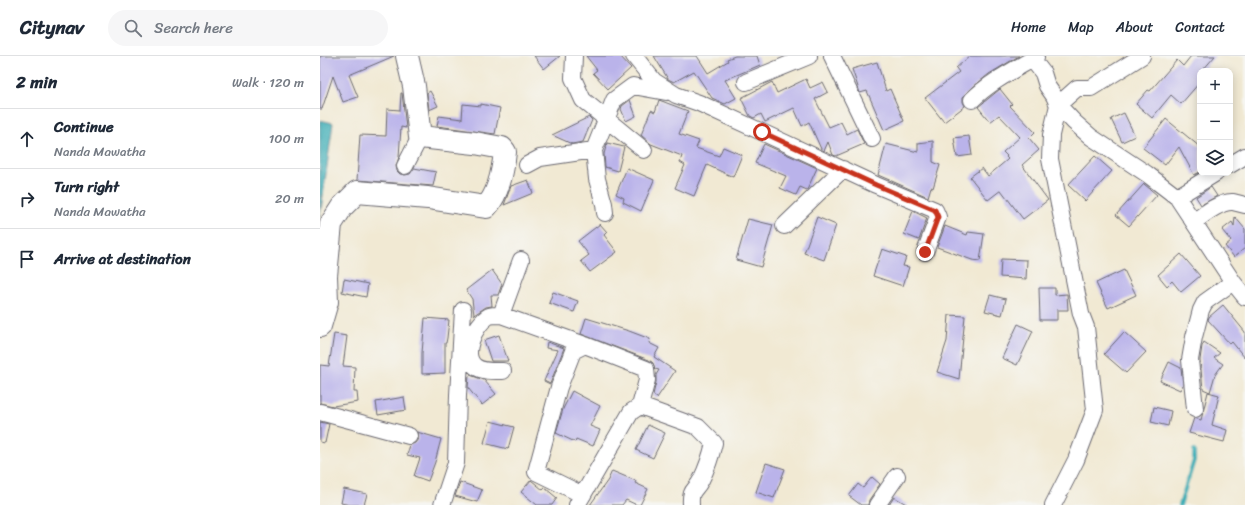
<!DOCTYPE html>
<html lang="en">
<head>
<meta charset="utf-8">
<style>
	:root { --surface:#fff; --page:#f6f6f7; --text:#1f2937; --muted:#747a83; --line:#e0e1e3 }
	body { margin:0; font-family:Sriracha,sans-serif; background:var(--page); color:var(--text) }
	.controls { position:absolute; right:12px; top:12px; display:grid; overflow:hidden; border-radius:8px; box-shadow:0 2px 10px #0003 }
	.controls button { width:36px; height:36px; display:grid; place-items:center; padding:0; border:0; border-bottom:1px solid var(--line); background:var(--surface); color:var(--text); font:20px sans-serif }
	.stop { position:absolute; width:12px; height:12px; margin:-9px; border:3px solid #c8321e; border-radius:50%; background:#fff }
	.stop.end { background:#c8321e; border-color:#fff; box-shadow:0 1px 4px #0008 }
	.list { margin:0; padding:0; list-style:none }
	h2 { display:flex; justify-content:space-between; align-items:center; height:52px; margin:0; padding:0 16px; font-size:17px }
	h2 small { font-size:13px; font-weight:400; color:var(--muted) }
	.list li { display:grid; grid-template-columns:26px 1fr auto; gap:12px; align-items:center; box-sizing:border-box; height:60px; padding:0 16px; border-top:1px solid var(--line) }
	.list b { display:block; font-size:15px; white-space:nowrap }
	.list p { margin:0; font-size:13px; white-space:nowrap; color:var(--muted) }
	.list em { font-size:13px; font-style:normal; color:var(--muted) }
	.icon { flex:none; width:22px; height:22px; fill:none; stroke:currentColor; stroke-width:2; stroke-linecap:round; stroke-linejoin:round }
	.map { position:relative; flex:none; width:925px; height:449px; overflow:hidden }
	header { display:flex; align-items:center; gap:24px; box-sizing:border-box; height:56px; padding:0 20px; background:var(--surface); border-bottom:1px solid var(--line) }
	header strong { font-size:19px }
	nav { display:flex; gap:22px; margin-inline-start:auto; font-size:14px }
	.search { width:280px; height:36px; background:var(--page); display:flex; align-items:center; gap:10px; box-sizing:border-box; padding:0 14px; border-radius:22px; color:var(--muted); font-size:15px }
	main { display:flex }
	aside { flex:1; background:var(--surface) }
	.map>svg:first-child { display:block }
</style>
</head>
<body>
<header>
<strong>Citynav</strong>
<div class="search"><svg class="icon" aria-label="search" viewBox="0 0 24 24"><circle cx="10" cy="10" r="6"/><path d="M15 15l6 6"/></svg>Search here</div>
<nav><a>Home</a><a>Map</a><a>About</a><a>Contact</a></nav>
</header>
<main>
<aside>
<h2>2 min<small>Walk · 120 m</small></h2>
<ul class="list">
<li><svg class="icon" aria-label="ahead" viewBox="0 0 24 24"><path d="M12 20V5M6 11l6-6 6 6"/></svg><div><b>Continue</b><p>Nanda Mawatha</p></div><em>100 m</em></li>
<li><svg class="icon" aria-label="right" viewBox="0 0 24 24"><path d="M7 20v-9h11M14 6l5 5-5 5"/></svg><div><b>Turn right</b><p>Nanda Mawatha</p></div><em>20 m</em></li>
<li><svg class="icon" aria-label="arrive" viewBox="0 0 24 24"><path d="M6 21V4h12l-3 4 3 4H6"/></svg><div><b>Arrive at destination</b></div></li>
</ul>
</aside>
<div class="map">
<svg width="925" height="449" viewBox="0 0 925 449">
	<rect width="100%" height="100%" fill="#f6f6f2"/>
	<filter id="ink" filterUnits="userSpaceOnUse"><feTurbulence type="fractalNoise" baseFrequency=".025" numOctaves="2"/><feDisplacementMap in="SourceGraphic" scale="8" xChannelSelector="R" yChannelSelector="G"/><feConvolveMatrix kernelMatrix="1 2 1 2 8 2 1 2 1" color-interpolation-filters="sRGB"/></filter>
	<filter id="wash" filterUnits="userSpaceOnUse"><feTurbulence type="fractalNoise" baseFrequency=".012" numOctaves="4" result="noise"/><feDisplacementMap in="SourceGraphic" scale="16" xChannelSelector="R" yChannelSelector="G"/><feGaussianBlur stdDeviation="0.9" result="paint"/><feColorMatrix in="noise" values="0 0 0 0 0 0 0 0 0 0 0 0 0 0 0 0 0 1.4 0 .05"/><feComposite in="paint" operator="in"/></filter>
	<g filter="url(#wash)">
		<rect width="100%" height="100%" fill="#f1e9d3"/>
		<path fill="#3cadb6" stroke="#2f6878" d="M0 64 13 67 0 161Z"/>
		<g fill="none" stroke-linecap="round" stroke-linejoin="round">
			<path stroke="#3cadb6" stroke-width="4" d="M860 449 874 404V395"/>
		</g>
		<g id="blocks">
			<path fill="#bab3ea" d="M0 0H74L29 19 38 41 23 46 13 20 2 53H0Z
				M214 0H240L224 13Z
				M266 0H300L311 12 288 33 273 17 277 14Z
				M334 0H377L388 17 408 5 407 3 415 0H437L440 9 405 24 416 42 405 48 392 42 374 15 354 26 348 23Z
				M650 0H699L669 18 653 31 643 41V46L645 50 624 66 605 42 639 16 636 12Z
				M871 0H895L882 15H880V26L861 48 851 39 832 62 816 48 828 34 830 35 857 4 863 10Z
				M557 6 566 35 570 33 584 65 564 74 547 35 540 37 532 13Z
				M486 23 490 32 503 26 508 36 495 43 509 71 521 66 527 78 537 73 544 88 516 100 513 99 508 86 504 95 501 93 489 66 482 70 474 52 445 66 441 58 434 62 430 60 421 42 452 26 457 37Z
				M680 33 692 48 690 50 715 76 709 82 719 94 702 109 728 144 703 163 681 134 668 144 650 121 662 112 668 120 687 104 688 103 686 101 687 100 683 96 700 81 679 59 670 66 658 51Z
				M110 35 118 50 109 54 107 37Z
				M81 37H82L86 72 81 71 79 101 76 110 77 115 80 118 85 119 90 118 94 112 116 116 113 130 37 124 40 79 66 80 67 53 80 54Z
				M310 44 316 60 306 65 301 53 302 50Z
				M339 44 368 55 359 78 379 85 376 92 399 100 403 91 422 99 413 121 387 109 374 140 355 132 365 109 360 106 362 100 331 88 321 79 331 54 335 56Z
				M143 48 161 50V48L180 52 175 78 117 70 119 60 142 63Z
				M804 57 815 80 802 86 791 63Z
				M269 61 272 64 263 86 252 88 232 79Z
				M846 63 880 91V116L874 119 859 91 845 109 823 92Z
				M649 80 652 99 637 101 634 82Z
				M613 85V106L620 109 613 132 611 131 608 141 558 119 566 88 598 96V87Z
				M287 87 304 91 298 115 285 111 284 98Z
				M444 88 497 112 487 134 480 131 476 139 460 132 466 120 435 107Z
				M775 100 792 115 765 145 748 129Z
				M307 112 334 124 321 155 303 146 304 142 296 138Z
				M208 124 213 137 184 149 191 130Z
				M824 128 837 139 809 170 796 159Z
				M891 131 897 140 881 149 876 141Z
				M593 155 607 162 599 184 584 178Z
				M497 161 516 169 504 204 484 197Z
				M915 161 925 173V192L914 201 905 190 911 185 902 174 912 166 914 170Z
				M428 163 453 169 441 211 416 204Z
				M280 168 287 176 284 179 297 196 270 216 261 205 269 199 258 185Z
				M625 170 647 179 648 176 664 178 660 205 652 204 617 191Z
				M562 193 586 201 583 210 589 211 583 230 553 220Z
				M861 198 880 220 861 236 852 225 847 230 838 219Z
				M681 203 707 204 706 223 680 221Z
				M172 214 182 228 178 239H171L172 250 166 251 154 259 152 243 146 234Z
				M804 214 816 239 788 252 776 227Z
				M24 223 48 228 46 241 22 236Z
				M719 232H735V239L747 238 748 254H737V264H720Z
				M233 236 258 245 254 256 229 247Z
				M670 239 686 243 682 259 665 255Z
				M903 249 925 276V302L912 286 910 288 888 264 889 261Z
				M629 259 645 260 639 323 617 316 627 285Z
				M105 262 129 264 127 282 126 287H125V317L102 318V297Z
				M266 262 309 275 330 283 329 287 339 292 334 301 355 315 337 342 333 339 336 326V319L339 314 335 313 333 307 329 304 261 278Z
				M698 268 713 275 697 309 682 302Z
				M804 276 826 296 806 317 784 298Z
				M14 278 27 280 23 310 35 311 34 336H37L38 346 13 350 0 347V309L9 310Z
				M179 279 188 305H171L164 284Z
				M227 286 244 292 230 328 224 325 238 294 226 292Z
				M884 286 900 297 894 302 903 308 895 319 890 336 883 333 880 304 882 290Z
				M849 306 861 312 863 329 860 334 840 325Z
				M150 319 164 324 176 338 162 349 148 332 149 320Z
				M252 335 280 350 270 370 280 374 273 390 256 383 255 386 236 377 243 353Z
				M888 336 899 339 892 369 907 374 904 386 869 377 874 362 881 364Z
				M84 341 86 354 58 359 56 346Z
				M834 351 851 355 848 370 831 366Z
				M170 365 194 371 188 393 164 387Z
				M0 366 9 368 5 387 0 386Z
				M328 369 345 377 333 402 316 394Z
				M97 376 121 383 115 406 108 425 94 420 100 402 87 399 90 389 95 387 98 383Z
				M446 407 465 413 454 442 436 436Z
				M292 415 316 425 315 427 328 433 320 449H317L306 444 302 449H270L288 424Z
				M552 421 560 428 549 444 548 449H541L529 440 538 428 543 432Z
				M211 424 223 434 225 432 237 442 232 449H217L201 436Z
				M140 426 162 434 157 446 135 440Z
				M24 433 47 438 44 449H30L21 447Z
				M574 441 588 449H569Z"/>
		</g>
	</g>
	<g filter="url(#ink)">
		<use href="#blocks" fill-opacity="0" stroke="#6a6870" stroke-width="1"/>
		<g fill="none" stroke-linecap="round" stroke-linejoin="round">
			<defs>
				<path id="street" d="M254 0 253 22 263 44 324 94
					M314 0 334 25 356 39 379 47 556 129 615 154 618 161 605 196
					M512 0 552 83
					M715 0 716 8 723 17 727 30 734 40 738 49 754 66 771 81 827 118 857 141 913 226 885 246 881 254 874 281 870 304 875 353
					M426 26 489 0
					M652 44C670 26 694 14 716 1
					M207 109 220 102 274 94
					M910 109 925 100
					M85 110 100 81
					M857 141 896 117
					M285 157 284 148 277 123 274 94 294 44 313 30 346 36
					M874 166C883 159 900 145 913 146 917 147 921 148 925 149
					M464 170 523 113
					M201 204 181 259 265 289
					M913 226 925 241
					M181 259C177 259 172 259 169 260 155 268 140 300 156 311 163 316 175 315 183 315
					M0 356 89 380
					M263 439 216 416 239 331 253 295 265 289 326 313 327 324 320 350
					M122 449 136 407 138 339 143 254
					M257 449 311 356 320 350 378 371 394 387C391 400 387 412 381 424 375 436 370 432 371 449
					M557 449 577 420
					M733 449 756 404 775 354 766 271 761 258 730 103 731 79 738 49 757 32H771L822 0"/>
				<path id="secondary" d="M0 270 7 246 6 220 11 168 22 151 37 136 108 142 166 151C179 138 183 114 185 96L182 92 155 87 100 81 94 30 87 0"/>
			</defs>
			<use href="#street" stroke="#6a6870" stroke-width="18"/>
			<use href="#secondary" stroke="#6a6870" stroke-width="24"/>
			<use href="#street" stroke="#fff" stroke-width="16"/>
			<use href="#secondary" stroke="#fff" stroke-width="22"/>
		</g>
	</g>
	<g fill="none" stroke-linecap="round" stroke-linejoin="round" filter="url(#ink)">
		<path stroke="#c8321e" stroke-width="5" d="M442 76 556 129 615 154 618 161 605 196"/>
	</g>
</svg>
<div class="controls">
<button>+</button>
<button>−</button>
<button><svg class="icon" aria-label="layers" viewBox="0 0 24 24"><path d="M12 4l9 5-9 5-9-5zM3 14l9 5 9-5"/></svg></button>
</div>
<div class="stop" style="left:442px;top:76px"></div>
<div class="stop end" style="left:605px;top:196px"></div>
</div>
</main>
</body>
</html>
